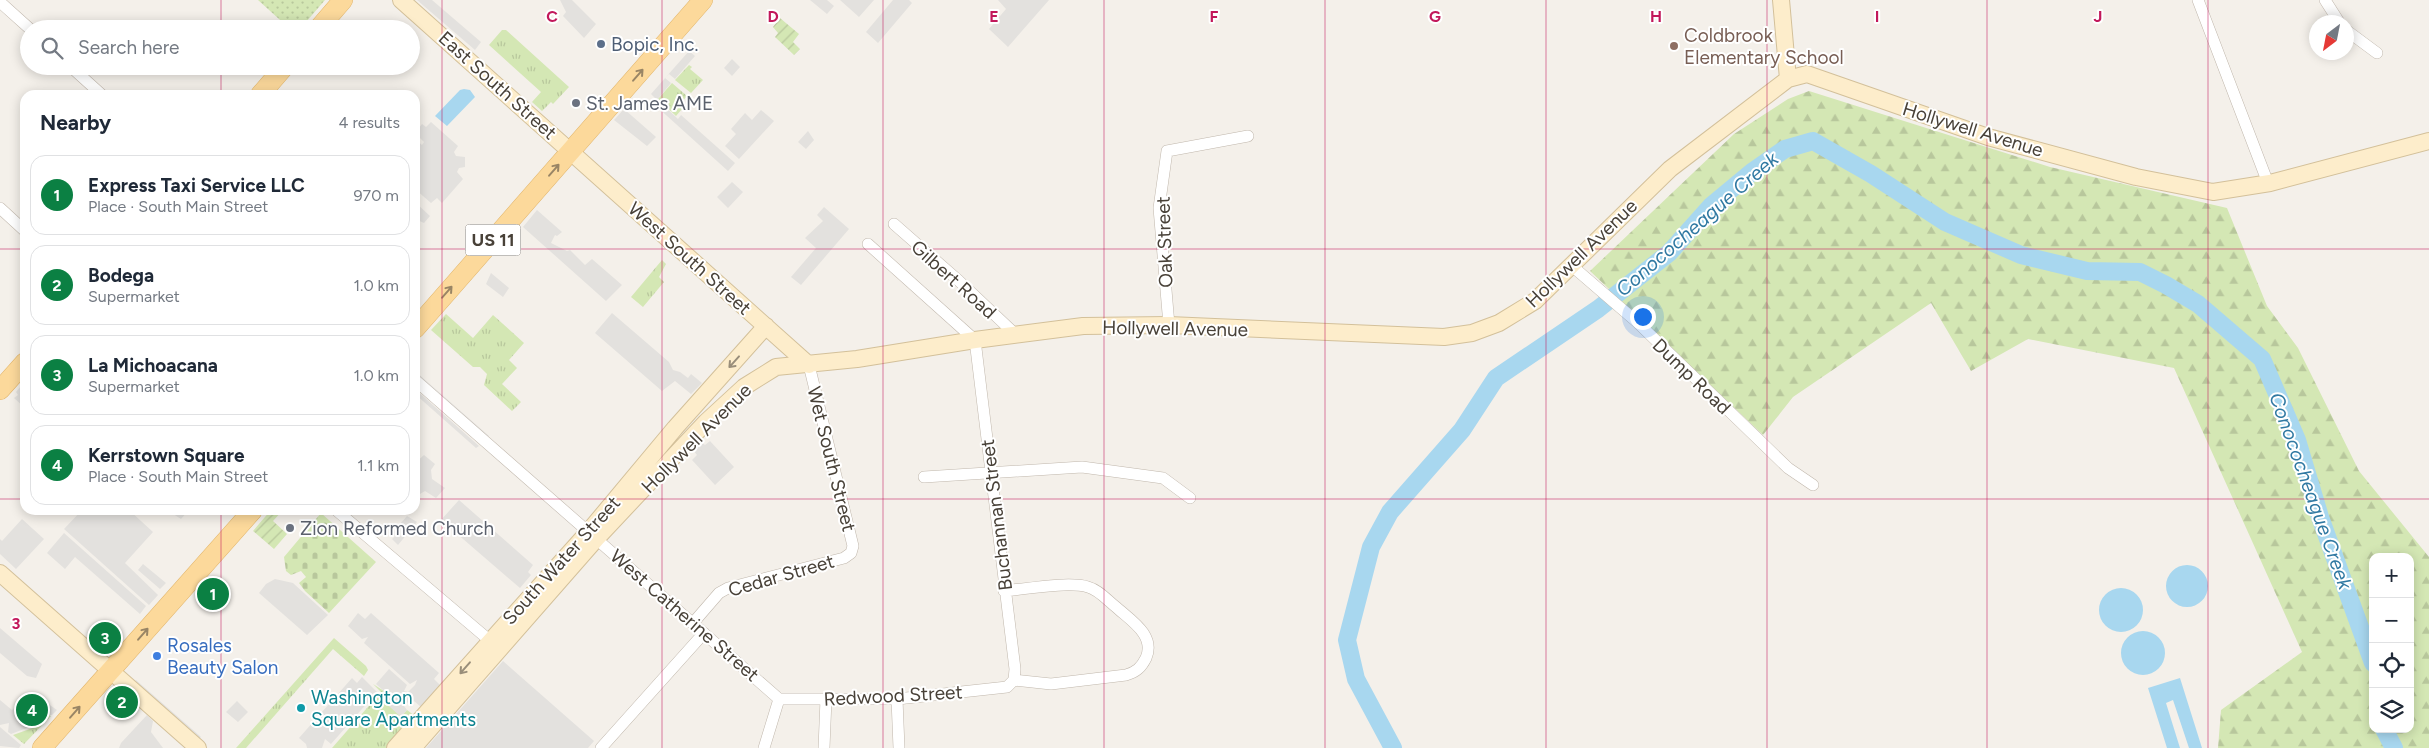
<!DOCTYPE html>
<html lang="en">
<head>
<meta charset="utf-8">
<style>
	:root { --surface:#fff; --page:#f2f2f3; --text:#1f2937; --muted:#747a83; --line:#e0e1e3; --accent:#0b8043 }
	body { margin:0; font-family:Figtree,sans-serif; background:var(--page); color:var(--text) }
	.controls { position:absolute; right:15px; bottom:15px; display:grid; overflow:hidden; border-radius:10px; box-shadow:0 2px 12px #0003 }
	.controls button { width:45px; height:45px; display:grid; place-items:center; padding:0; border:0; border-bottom:1px solid var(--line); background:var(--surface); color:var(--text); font:25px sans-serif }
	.compass { position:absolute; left:2309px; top:15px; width:45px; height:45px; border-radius:50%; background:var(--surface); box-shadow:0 2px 12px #0003; rotate:212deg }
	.you { position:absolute; left:1642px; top:316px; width:18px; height:18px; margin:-12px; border:4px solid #fff; border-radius:50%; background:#1a73e8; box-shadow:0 0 0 8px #1a73e833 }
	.badge { display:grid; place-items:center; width:32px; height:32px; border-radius:50%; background:var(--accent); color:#fff; font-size:16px; font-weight:700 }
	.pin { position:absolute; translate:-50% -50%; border:2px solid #fff; box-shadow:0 1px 5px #0006 }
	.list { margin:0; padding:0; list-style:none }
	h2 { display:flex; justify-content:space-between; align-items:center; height:65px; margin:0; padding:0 20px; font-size:21px }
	h2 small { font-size:16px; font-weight:400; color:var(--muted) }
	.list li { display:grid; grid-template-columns:32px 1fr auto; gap:15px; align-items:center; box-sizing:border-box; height:80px; margin:0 10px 10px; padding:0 10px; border:1px solid var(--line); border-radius:15px }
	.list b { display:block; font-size:19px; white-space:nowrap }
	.list p { margin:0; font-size:16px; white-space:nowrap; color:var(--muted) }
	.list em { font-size:16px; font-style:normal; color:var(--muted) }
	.icon { flex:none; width:28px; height:28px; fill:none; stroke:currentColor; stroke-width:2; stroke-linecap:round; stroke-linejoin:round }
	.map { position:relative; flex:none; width:2429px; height:748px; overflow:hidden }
	.search { position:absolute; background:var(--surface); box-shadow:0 2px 12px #0003; left:20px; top:20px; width:400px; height:55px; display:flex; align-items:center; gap:12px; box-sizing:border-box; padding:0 18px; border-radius:28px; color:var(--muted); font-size:19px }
	.panel { position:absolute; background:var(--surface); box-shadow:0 2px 12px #0003; left:20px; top:90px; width:400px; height:425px; border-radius:15px }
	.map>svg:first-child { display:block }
</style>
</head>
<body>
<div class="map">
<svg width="2429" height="748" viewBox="0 0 2429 748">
	<defs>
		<pattern id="grass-tufts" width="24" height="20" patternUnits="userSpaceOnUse" patternTransform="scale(1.25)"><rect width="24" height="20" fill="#d4e7b4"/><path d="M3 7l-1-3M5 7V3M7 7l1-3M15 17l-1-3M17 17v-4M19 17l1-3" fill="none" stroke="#b8c79c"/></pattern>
		<pattern id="forest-firs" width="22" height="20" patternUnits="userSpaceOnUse" patternTransform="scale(1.25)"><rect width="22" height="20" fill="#d4e7b4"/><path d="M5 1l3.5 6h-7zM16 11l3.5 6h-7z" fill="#b8c79c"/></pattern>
		<pattern id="cemetery-stones" width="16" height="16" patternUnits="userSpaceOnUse" patternTransform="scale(1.25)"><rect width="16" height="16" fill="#d4e7b4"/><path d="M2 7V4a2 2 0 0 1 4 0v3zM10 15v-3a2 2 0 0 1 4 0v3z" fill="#b8c79c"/></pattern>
		<pattern id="park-dots" width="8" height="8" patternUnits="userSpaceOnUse" patternTransform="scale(1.25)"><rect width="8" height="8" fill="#d4e7b4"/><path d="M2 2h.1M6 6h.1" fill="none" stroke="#b8c79c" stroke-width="1.8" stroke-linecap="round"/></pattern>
		<pattern id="garden-furrows" width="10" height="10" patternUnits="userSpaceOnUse" patternTransform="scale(1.25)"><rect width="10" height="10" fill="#d4e7b4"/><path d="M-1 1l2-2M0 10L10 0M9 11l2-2" fill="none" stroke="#b8c79c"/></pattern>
	</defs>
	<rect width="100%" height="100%" fill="#f4f0ea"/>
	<path fill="url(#grass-tufts)" d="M502 30H506L569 87 553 104 551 102 542 111 532 102 541 92 489 45Z
		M689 65 692 67 690 69 703 80 691 93 675 80Z
		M672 83 687 96 679 105 682 109 676 116 658 99Z
		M662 260 666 264 659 277 664 282 643 307 631 297Z
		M446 314 473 338 493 315 524 343 509 360 517 368 502 384 521 402 512 411 484 385 487 374 480 367H473L431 330Z
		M334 638 366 666 368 670 364 676 333 649 246 748H236Z
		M373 684 384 691 379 697 401 716 407 710 415 716 387 748H332L381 692Z
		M48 715 51 716 24 744 13 735 41 725 45 717Z"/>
	<path fill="url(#forest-firs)" fill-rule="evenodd" d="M1809 91 2050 167 2227 208 2267 306 2298 348 2359 471 2429 557V748H2218L2221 710 2302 652 2174 368 2028 339 1971 371 1931 303 1793 397 1763 435 1590 271 1734 134 1788 99ZM2373 557H2410V729H2373Z"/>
	<path fill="url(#cemetery-stones)" d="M321 513 376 562 329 613 305 591 299 583 306 577 301 571 291 575 286 571 284 557Z"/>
	<path fill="url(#park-dots)" d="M258 0H325L300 29H290Z"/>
	<path fill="url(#garden-furrows)" d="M780 18 799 34 793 42 800 49 794 55 775 37 778 33 773 27Z
		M271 510H283L273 521 287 534 274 549 253 531Z"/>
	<path fill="#e3e1de" d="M417 0H432L481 42 475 50Z
		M560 0H572L596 24 584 38 563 16 566 12Z
		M810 0H827L834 6 827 14Z
		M840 0H874L859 17Z
		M893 0H909L912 3 878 43 866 32Z
		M998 0H1049L1008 47 989 29 1006 9Z
		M689 51 695 56 675 79 669 74 665 78 671 83 657 100 651 94Z
		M732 59 740 67 732 76 724 68Z
		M660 102 678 119 681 115 735 163 728 171 656 106Z
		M624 109 656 137 647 146 614 120Z
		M761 110 774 121 739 159 725 146 736 134 731 129 745 113 752 120Z
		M431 122 458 146 454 152 456 156 465 157V167L459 168 457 172 463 179 442 203 437 198 431 203 415 189V139L422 145 424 142 415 133 422 124 426 127Z
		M808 131 814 140 806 149 798 142Z
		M732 182 743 192 728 208 717 197Z
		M415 202 430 216 424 223 415 219Z
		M824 207 849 229 801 285 791 277 816 248 805 238 823 221 817 215Z
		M537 210 562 232 557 236 555 235 551 243 567 251 570 250 585 265 592 259 622 285 606 301 523 227Z
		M491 273 509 288 503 297 486 284Z
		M612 313 669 362 673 370 680 372 688 378 691 374 702 383 691 394 675 381 662 391 595 333Z
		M415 371 489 436 485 438 415 375Z
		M25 381V408L14 398 18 395 16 392Z
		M415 389 479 446 476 448 415 394Z
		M710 441 734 467 715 485 692 460 697 455 693 450 701 442 705 445Z
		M424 455 435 464 431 470 432 479 445 488 436 498 425 491 415 497V463Z
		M459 500 533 565 528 572 531 575 520 588 441 520Z
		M82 510H129L153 532 125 563 158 595 149 605 64 529Z
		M167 510H189L181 519Z
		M407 516 417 522 398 545 392 539 395 536 392 533Z
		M22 519 44 539 16 569 0 554V539L2 541Z
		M64 533 146 606 140 614 75 557 65 569 47 553Z
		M143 564 166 583 160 589 138 570Z
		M275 579 293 583 328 615 307 635 259 593 266 584Z
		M358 613 365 619 371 613 439 673 434 679 440 685 421 707 414 701 411 704 408 702 404 706 407 710 401 717 379 697 384 691 376 684 389 669 407 685 404 691 408 692 415 685 417 680 410 684 364 643 368 637 362 639 348 626Z
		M0 628 42 664 36 678 27 676 0 653Z
		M503 661 594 741 588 748H426Z
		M362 677 377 692 331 744 325 739 322 748H307L306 744 299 738 352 678 357 683Z
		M136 680 201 737 199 739 134 682Z
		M37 696 57 710 52 715H45L40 723 11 734 8 732 9 723 0 725V700L12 710 23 701Z
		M237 701 248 712 238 722 226 712Z
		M147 715 153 721 151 732 163 748H119L121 743Z
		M0 727 21 745 19 748 0 746Z"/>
	<path fill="#a8d7ef" d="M464 89 470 90 475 97 447 126 435 116 460 90Z
		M2166 586a21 21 0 1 1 42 0a21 21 0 1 1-42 0Z
		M2099 610a22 22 0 1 1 44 0a22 22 0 1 1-44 0Z
		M2121 653a22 22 0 1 1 44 0a22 22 0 1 1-44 0Z
		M2180 678 2202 748H2189L2173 700 2166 703 2180 748H2167L2148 688Z"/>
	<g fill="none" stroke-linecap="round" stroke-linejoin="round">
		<path stroke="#a8d7ef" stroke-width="18" d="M2384 729 2394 748
			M1393 748 1356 679 1347 640 1371 547 1390 512 1462 430 1496 378 1598 309 1669 253 1711 206 1752 172 1785 149 1813 141 1871 174 1945 222 2021 255 2087 271 2140 272 2166 285 2198 304 2262 359 2297 440 2320 517 2373 663"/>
		<defs>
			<path id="street" d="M2198 0 2268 183
				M2325 0 2339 22
				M0 2 30 29
				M2346 30 2377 53
				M70 66 102 95
				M0 208 25 231
				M894 224 959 281 1015 334
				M1572 266 1637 322 1788 468 1813 485
				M1169 325 1159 208 1167 151 1248 136
				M415 380 779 699
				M924 477 1082 467 1163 478 1190 498
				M336 510 495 645
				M1004 591C1026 589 1069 581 1088 587 1099 590 1107 600 1116 607 1130 620 1156 635 1146 658 1141 668 1136 672 1126 675L1051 684 1014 680
				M693 623 719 593 728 588 844 558 851 553 853 546 809 365
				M779 699H897L1007 687 1014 680 1015 669 975 340 868 244
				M897 699 899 748
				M601 748 704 633
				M764 748 779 699
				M824 748 826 699"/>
			<path id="secondary" d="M401 0 809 365
				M1781 0 1788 79
				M0 573 198 748
				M395 748 589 531 675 428 766 326
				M413 748 597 538 706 422 744 387 776 367 857 359 975 340 1083 326 1169 325 1444 337 1472 333 1499 323 1535 301 1670 169 1788 79 1807 74 1988 137 2136 177 2213 192 2270 183 2429 141"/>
			<path id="primary" d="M318 29 343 0
				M260 95 285 66
				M415 329 703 0
				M0 390 25 362
				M42 748 253 510"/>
		</defs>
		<use href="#street" stroke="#c0b7ac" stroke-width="12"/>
		<use href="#secondary" stroke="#d3c09a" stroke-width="18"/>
		<use href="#primary" stroke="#e1b56b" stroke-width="20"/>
		<use href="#street" stroke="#fff" stroke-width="11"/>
		<use href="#secondary" stroke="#fdedcb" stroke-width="16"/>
		<use href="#primary" stroke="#fcd99b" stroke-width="19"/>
	</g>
	<defs><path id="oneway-shaft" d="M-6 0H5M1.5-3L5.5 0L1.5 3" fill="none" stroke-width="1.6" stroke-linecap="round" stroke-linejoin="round" transform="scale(1.25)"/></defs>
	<g stroke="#998565">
		<use href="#oneway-shaft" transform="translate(638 75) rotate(-49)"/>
		<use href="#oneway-shaft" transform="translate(554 170) rotate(-49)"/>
		<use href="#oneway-shaft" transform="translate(447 292) rotate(-49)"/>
		<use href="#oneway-shaft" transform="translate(143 634) rotate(-49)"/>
		<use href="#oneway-shaft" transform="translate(75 712) rotate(-49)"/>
	</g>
	<g stroke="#998e7a">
		<use href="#oneway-shaft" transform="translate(734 362) rotate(132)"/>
		<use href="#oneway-shaft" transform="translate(465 668) rotate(131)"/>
	</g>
	<path fill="none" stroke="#c2185b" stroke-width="1" stroke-opacity="0.55" d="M221 0V29M442 0V748M662 0V748M883 0V748M1104 0V748M1325 0V748M1546 0V748M1767 0V748M1987 0V748M2208 0V748M221 66V95M0 249H25M415 249H2429M0 499H25M415 499H2429M221 510V748"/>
	<circle fill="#5c6f8a" stroke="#fff" stroke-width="2" cx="601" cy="44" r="5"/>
	<circle fill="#8d6e63" stroke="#fff" stroke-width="2" cx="1674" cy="46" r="5"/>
	<g fill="#6b7280" stroke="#fff" stroke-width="2">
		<circle cx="576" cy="103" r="5"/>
		<circle cx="290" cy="528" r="5"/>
	</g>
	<circle fill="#3f7fe0" stroke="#fff" stroke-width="2" cx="157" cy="656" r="5"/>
	<circle fill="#0f9aa8" stroke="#fff" stroke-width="2" cx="301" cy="708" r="5"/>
	<g text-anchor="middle" stroke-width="4" stroke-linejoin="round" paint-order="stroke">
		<rect fill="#fff" stroke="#7f7a74" stroke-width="1" x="465.5" y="224.5" width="55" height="31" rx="4"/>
		<g font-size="18" font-weight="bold" fill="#484138">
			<text x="493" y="246">US 11</text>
		</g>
		<g font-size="19" fill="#785e54" stroke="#fff" text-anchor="start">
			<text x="1684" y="42">Coldbrook<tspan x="1684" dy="22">Elementary School</tspan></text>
		</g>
		<g font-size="19" fill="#4e5e75" stroke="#fff" text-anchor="start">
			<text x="611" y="51">Bopic, Inc.</text>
		</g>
		<g font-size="19" fill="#484138" stroke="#fff">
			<text transform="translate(498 85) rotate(42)" y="7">East South Street</text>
			<text transform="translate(1973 129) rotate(17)" y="7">Hollywell Avenue</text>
			<text transform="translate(1164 242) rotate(-92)" y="7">Oak Street</text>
			<text transform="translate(1581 253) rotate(-44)" y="7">Hollywell Avenue</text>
			<text transform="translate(690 258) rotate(42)" y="7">West South Street</text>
			<text transform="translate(954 279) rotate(42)" y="7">Gilbert Road</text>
			<text transform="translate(1175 328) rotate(1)" y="7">Hollywell Avenue</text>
			<text transform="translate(1692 376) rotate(44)" y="7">Dump Road</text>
			<text transform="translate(696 438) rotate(-45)" y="7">Hollywell Avenue</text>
			<text transform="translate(832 459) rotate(76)" y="7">Wet South Street</text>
			<text transform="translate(996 515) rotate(-97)" y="7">Buchannan Street</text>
			<text transform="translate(561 560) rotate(-48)" y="7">South Water Street</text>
			<text transform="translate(781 575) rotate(-16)" y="7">Cedar Street</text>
			<text transform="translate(685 615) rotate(41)" y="7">West Catherine Street</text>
			<text transform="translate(893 695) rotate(-3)" y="7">Redwood Street</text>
		</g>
		<g font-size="19" fill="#5b616d" stroke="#fff" text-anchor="start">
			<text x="586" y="110">St. James AME</text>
			<text x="300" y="535">Zion Reformed Church</text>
		</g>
		<g font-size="19" fill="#366cbe" stroke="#fff" text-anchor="start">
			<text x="167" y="652">Rosales<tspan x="167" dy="22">Beauty Salon</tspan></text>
		</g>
		<g font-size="19" fill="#0d838f" stroke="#fff" text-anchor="start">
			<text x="311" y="704">Washington<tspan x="311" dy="22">Square Apartments</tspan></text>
		</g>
		<g font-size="20" font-style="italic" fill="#3079a2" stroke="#fff">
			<text transform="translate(1697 224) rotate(-41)" y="7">Conococheague Creek</text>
			<text transform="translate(2311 491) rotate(70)" y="7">Conococheague Creek</text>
		</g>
	</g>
	<g font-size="16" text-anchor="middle" font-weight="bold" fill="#c2185b" stroke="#fff" stroke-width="4" stroke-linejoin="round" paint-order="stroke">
		<text x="552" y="22">C</text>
		<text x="773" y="22">D</text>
		<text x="994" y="22">E</text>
		<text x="1214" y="22">F</text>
		<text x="1435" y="22">G</text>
		<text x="1656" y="22">H</text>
		<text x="1877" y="22">I</text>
		<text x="2098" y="22">J</text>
		<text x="16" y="629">3</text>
	</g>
</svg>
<div class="controls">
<button>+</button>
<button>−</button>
<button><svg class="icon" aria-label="locate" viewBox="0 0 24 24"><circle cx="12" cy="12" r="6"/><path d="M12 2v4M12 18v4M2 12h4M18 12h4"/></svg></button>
<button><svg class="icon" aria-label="layers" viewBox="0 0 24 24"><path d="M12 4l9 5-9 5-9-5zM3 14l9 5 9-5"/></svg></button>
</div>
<svg class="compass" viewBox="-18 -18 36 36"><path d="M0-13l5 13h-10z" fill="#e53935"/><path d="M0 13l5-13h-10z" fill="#747a83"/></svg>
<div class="you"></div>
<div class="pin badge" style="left:213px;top:594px">1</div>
<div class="pin badge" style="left:122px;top:702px">2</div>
<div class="pin badge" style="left:105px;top:638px">3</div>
<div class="pin badge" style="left:32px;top:710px">4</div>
<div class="search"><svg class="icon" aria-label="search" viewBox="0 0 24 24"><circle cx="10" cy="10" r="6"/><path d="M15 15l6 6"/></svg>Search here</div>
<section class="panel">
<h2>Nearby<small>4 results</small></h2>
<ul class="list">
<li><span class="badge">1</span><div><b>Express Taxi Service LLC</b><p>Place · South Main Street</p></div><em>970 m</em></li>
<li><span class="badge">2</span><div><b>Bodega</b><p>Supermarket</p></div><em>1.0 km</em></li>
<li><span class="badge">3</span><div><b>La Michoacana</b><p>Supermarket</p></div><em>1.0 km</em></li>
<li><span class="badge">4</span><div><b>Kerrstown Square</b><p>Place · South Main Street</p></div><em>1.1 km</em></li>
</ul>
</section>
</div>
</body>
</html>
